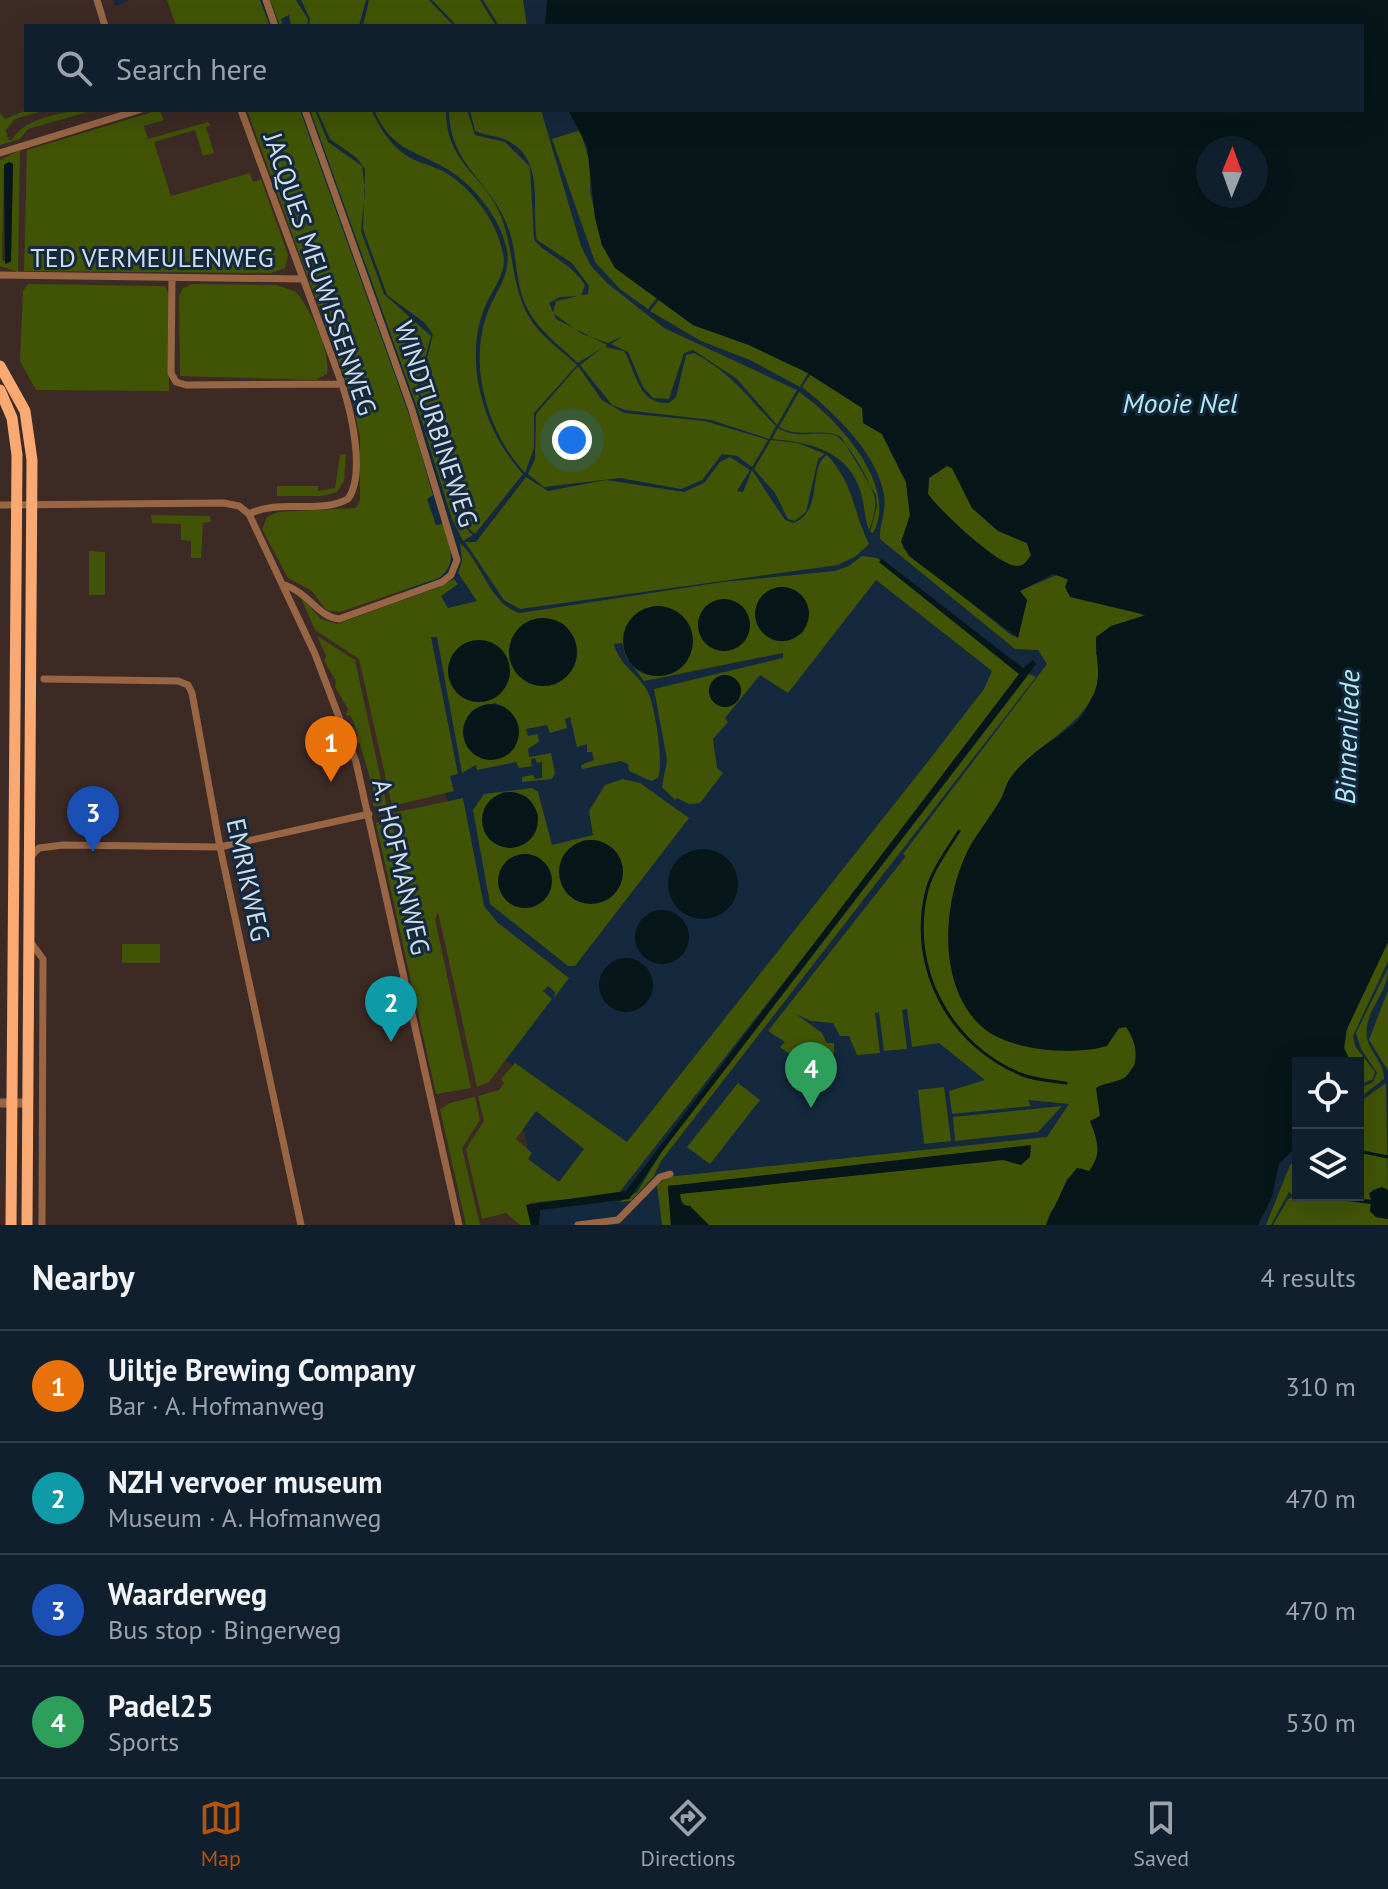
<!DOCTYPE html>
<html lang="en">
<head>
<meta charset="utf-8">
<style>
	:root { --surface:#101f2e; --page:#1e2c3a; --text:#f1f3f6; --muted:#9ca2aa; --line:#303d4a; --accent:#b45309 }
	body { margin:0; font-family:"PT Sans",sans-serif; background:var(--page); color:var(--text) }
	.controls { position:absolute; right:24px; bottom:24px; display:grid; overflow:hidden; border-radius:0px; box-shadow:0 8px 32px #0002 }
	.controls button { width:72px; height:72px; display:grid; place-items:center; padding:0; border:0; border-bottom:2px solid var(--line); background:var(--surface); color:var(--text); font:40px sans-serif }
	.compass { position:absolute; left:1196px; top:136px; width:72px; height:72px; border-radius:50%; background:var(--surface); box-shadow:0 8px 32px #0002; rotate:1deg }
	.you { position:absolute; left:572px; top:440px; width:28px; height:28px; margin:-20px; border:6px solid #fff; border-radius:50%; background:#1a73e8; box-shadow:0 0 0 12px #1a73e833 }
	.badge { display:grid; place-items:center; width:52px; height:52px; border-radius:50%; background:var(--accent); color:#fff; font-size:26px; font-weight:700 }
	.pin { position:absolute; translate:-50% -66px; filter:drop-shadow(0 2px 4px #0008) }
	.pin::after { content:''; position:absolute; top:42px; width:28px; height:24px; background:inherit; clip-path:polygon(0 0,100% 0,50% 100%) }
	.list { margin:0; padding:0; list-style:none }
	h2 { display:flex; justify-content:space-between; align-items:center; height:104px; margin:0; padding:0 32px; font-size:34px }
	h2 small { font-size:26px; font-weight:400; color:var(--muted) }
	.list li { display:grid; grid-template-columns:52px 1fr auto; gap:24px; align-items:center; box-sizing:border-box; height:112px; padding:0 32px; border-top:2px solid var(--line) }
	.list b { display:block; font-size:30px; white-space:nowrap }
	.list p { margin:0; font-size:26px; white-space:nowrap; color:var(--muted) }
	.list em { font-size:26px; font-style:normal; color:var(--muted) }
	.icon { flex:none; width:44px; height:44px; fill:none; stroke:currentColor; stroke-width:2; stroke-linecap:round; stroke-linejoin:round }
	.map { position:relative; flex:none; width:1388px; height:1225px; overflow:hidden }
	.search { position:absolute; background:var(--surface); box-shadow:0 8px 32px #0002; left:24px; right:24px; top:24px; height:88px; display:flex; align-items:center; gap:20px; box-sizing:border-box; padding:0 28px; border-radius:0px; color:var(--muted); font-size:30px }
	.sheet { height:552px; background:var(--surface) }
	nav { display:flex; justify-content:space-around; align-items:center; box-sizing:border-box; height:112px; border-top:2px solid var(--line); background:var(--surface); font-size:22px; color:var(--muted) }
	nav a { display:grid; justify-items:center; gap:4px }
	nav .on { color:var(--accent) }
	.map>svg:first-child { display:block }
</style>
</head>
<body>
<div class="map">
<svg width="1388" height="1225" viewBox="0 0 1388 1225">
	<rect width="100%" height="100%" fill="#15293e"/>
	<path fill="#3d2a25" d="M0 0H113L115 6 130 0H167L176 26H26V110H293L386 381 378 599 401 591 504 1059 513 1066 512 1074 539 1202 533 1211 538 1225H0Z"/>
	<path fill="#415406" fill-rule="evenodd" d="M167 0H260L270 26H176Z
		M270 0H296L308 19 307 26H291L289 15 281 19 283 26H280Z
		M301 0H366L359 26H309L310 19Z
		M369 0H429L454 26H363Z
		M432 0H480L496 26H457Z
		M483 0H523L527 26H499Z
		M27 110H46L15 119 6 130 8 140H12C24 117 70 110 95 110L28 129 20 139 0 145V113L5 119Z
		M159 110 164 120 144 126 148 139 208 122 211 125 206 127 214 153 203 156 195 130 154 142 171 196 250 173 253 182 261 179 288 255 285 268 271 273 24 271 27 150Z
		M247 110H300L412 423 433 495 427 499 436 525 443 524C449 544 459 563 439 578L340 612 326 610 312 591 288 578 262 529 267 517 278 512 356 508 360 500V438L353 401Z
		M310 110H315L328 142 362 166 365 191 361 231 384 294 431 336 417 389 429 429 425 430Z
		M317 110H371C380 127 388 142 404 154 415 162 430 165 443 171 471 187 497 221 503 253 508 273 491 291 484 309 463 365 485 432 523 474L475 534C458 521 459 509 455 490 451 470 439 449 432 430L442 429 439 422 431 426 419 391 433 334 425 323 387 295 363 229 365 169 357 158 330 139Z
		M374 110H446C446 164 483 173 501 216 514 249 511 286 529 317 540 336 561 350 577 365L534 413V448L525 473C488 432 468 367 487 314 495 292 511 276 507 251 502 220 474 185 447 169 413 149 392 151 374 110Z
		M449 110H467L475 135 505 142 530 167 534 239C541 252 571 262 585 285L581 296 560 297 549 303 556 319 607 345 605 347 624 351C637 373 638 405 669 403L676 397 686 355 694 353C734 375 746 396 776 426L769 439 711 420 625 410 612 405 580 365 602 348 578 363C562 348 543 334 531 315 515 291 518 260 510 233 495 183 449 167 449 110Z
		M470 110H541L581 246 591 266 607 283 664 328 797 390 777 425 737 379 693 350 684 353 669 399 653 398 643 387 628 352 611 344 623 336 608 343 582 334 553 313 556 301 588 294 589 286 572 263 537 240C531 204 546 159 506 140 496 135 485 136 475 131Z
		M580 130 591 166 590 191 602 245 616 268 657 298 648 309 620 289 595 262 552 139Z
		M20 150 18 272 0 266V160ZM9 162 13 165 11 261 8 264 2 260 4 165Z
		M28 284 165 286 169 295V391L36 390 20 361 23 291Z
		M192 284 277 285 296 292C311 310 331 352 327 374L316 380 180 376 179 296 183 288Z
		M659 300 693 325 749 345 808 373 800 387 750 360 701 341 650 311Z
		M578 366 602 400 624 413 705 421 768 440 752 467 737 456 722 454 702 480 681 489 620 478 544 487 528 474 535 459 536 414Z
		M810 375 863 408 864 423 882 434 906 482 910 515 903 548 1011 635 1018 637 1027 600 1019 591 1057 575 1151 619 1096 652C1112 718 1042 735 1010 778 1006 784 1004 794 1000 800 985 827 966 849 957 880 935 957 952 1043 1046 1046 1057 1046 1072 1049 1082 1046 1096 1043 1114 1031 1125 1025L1139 1042 1135 1064 1106 1103 1103 1142 1091 1172 1080 1168 1050 1213 1046 1225H701L676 1194 994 1161 668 1186 671 1225H662L657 1185 667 1177 1047 1137 1069 1104 1028 1100 1031 1106 952 1114 949 1091 985 1080 939 1043 912 1047 907 1009 902 1010 907 1049 884 1051 879 1012 875 1013 880 1053 857 1055 849 1036H840L833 1023 811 1021 796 1014 822 1033 827 1043H834V1054L792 1056 780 1047 785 1042 768 1031 906 856 903 854 1047 664 1038 650 1015 649 880 539C879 524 887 511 884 495 877 452 834 413 802 387Z
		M799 392C836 417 900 486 873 533L870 532 877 506 876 495 841 437C822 427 800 439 779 427Z
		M778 428C798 440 814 430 834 435 847 439 873 485 875 499 876 510 873 520 869 530 864 518 865 506 861 493 849 451 810 442 772 439Z
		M430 431C439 455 455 523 473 535L463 541 452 519 425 432Z
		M771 440 798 443 825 454 818 459 806 512 795 521 788 519 775 493 754 469Z
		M346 454 344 481 337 492 321 496H277V486H318V491L335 488 340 455Z
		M827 455C855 485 852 510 869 544L856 556 838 565 520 609 504 600 465 542H476L526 477 548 491 606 480 684 492 704 483 720 462 730 457 750 470 737 491 743 492 752 470 785 520 794 523C825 509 807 467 827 455Z
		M946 466 952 468 972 508 998 531 1027 543 1031 556C1027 561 1023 567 1016 566 997 565 939 510 928 494L929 478Z
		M151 515 210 516 211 522 203 523 201 558H191V541L181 540V524L152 523Z
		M460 543C481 561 491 606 520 613L723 582 835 571 849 566 862 556 877 558 1026 672 619 1193C588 1199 561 1199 529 1203L531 1225H520L506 1213 482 1219 466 1149 484 1121 478 1096 499 1090 504 1083 501 1079 515 1063 627 1142 926 764 984 689 992 671 876 580 788 693 760 675 725 718 728 722 713 739 717 768 723 773 700 803 689 804 677 798 675 800 662 787 667 760 654 689 783 658V653L644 681 626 657 622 643 614 644C620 666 636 672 647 690 655 704 664 764 658 778L651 781 629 771 628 764 621 761 582 769 581 765 594 760 592 752H587V744L577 747 570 717 565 719 567 728 550 733 547 725 526 729 528 736 538 734 539 742 528 749 529 757 551 753 555 773 552 779 522 782V777L533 775 535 779 542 778V762L537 763 535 758 531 759 532 766 519 768 516 762 477 770 476 765 462 773 437 637H431L458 774 450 776 454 791 392 806 359 659 315 630 300 596 321 619 337 624 439 587 454 579 458 584 441 596 448 608 477 601 458 573 462 561ZM784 587 802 595 809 613 803 632C761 667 733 591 784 587ZM727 600 745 610 749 630 745 641 721 651 703 641 698 621 709 604ZM655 606C702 607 705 675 658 676 613 676 615 614 655 606ZM538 618 562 623C586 643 580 674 553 685L528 683 509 649 520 627ZM481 641 502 652 509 668 508 680 478 702 456 692 448 669C451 651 463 642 481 641ZM495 703 505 707 515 747C507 758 496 761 482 759L463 731 472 711ZM536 1111 584 1149 559 1182 528 1159 532 1153 516 1139Z
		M89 551 105 552V595H89Z
		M317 636 355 660 387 807 373 806 374 792 360 744 356 742 358 735 351 716 346 715 348 709 335 687 336 681 324 661 326 656Z
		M1029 674 1036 677 661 1161 654 1176 631 1201 619 1202 637 1192 663 1150Z
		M623 779 640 783 689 818 575 966H568L490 904 473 810 484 794 532 788 538 792 552 845 593 835 589 811 605 785ZM503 792 526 796 538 815 535 833 517 847C491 851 475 827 487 804ZM584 840 600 841 617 853 622 880C614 901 595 908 574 899L560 879 563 856ZM526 854C549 859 558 881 544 900H506C491 880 501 856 526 854Z
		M463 798 484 906 498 923 569 978 554 998 555 992 548 986 543 991 552 999 489 1082 477 1087 438 912 435 919 471 1088 436 1094 376 823 390 813 400 864 413 871 415 868 404 860 393 813Z
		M1388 942V961L1353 1036 1355 1046 1375 1072 1373 1079 1358 1086V1063H1351L1344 1048 1348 1025Z
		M122 944H160V963H122Z
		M1388 968C1388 992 1370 1005 1367 1027 1363 1050 1385 1059 1384 1079L1358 1099V1089L1373 1082 1377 1073 1361 1049 1356 1033Z
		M1388 990V1071L1369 1040Z
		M738 1083 760 1100 710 1164 687 1147Z
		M1386 1083 1388 1190 1382 1187 1372 1190V1200L1336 1195H1358V1103Z
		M944 1087 951 1141 924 1144 918 1090Z
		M475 1097 480 1120 462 1148 480 1225H466L440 1109 450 1103Z
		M1062 1106 1038 1132 955 1141 953 1117Z
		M1298 1155V1170L1291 1184 1298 1175V1195L1371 1204 1370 1211 1376 1217 1388 1219V1225H1273L1288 1199 1294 1196 1289 1192 1271 1225H1266L1290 1165Z"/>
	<path fill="#061619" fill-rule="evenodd" d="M547 0H1388V942L1346 1031 1344 1048 1351 1063H1298V1145L1279 1164 1272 1197 1258 1225H1046L1067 1180 1077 1168 1089 1171C1103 1153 1097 1140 1090 1121L1100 1116 1096 1088C1105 1082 1118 1083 1127 1076 1141 1064 1136 1040 1126 1027L1119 1028 1107 1046C1074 1056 1006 1051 980 1025 937 984 943 902 967 852 976 834 990 818 1000 801 1004 795 1005 786 1010 779 1026 755 1052 742 1074 724 1084 716 1087 706 1093 696 1103 677 1095 657 1096 637L1111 626 1146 615 1070 597 1065 587 1068 579 1053 574 1020 591 1027 600 1018 638 909 556 901 542 910 515 906 482 882 434 863 423 862 408 808 373 749 345 693 325 615 268 602 245 595 218 587 146 568 110H1362V26H545ZM1208 148H1256V196H1208ZM947 466 952 468 972 508 998 531 1027 543 1031 555C1027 561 1024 567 1016 566 997 565 939 510 928 494L929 478Z
		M9 162 13 164 11 261 5 264 4 165Z
		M882 559 1023 668 1033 660 1036 664 663 1150 629 1199 540 1210 539 1225H531L526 1205 626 1191 1019 674 879 562Z
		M755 614a27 27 0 1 1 54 0a27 27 0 1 1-54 0Z
		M698 625a26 26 0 1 1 52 0a26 26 0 1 1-52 0Z
		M623 641a35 35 0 1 1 70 0a35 35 0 1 1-70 0Z
		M509 652a34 34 0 1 1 68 0a34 34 0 1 1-68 0Z
		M448 671a31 31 0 1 1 62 0a31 31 0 1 1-62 0Z
		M709 691a16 16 0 1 1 32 0a16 16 0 1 1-32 0Z
		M463 732a28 28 0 1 1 56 0a28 28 0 1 1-56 0Z
		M482 820a28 28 0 1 1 56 0a28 28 0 1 1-56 0Z
		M559 872a32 32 0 1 1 64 0a32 32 0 1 1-64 0Z
		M668 884a35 35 0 1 1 70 0a35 35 0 1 1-70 0Z
		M498 881a27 27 0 1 1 54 0a27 27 0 1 1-54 0Z
		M635 937a27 27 0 1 1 54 0a27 27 0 1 1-54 0Z
		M599 985a27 27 0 1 1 54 0a27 27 0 1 1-54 0Z
		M1031 1145 1030 1157 1021 1165 1003 1160 680 1194 682 1205 690 1206 709 1225H671L668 1186Z
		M1382 1187 1388 1190V1219L1376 1217 1370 1211 1371 1204 1311 1195 1371 1200 1369 1193Z"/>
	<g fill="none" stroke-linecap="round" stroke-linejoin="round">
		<path stroke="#061619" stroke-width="3" d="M959 831C948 849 932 870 927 890 907 968 951 1047 1023 1075 1036 1080 1052 1081 1066 1083
			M1358 1151 1388 1157"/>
		<path stroke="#986645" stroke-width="7" d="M97 0 105 26
			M266 0 275 26
			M241 110 342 384C351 411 366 474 348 499 318 515 280 498 249 514
			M0 153 139 110
			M0 275 303 279
			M172 278 171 373 176 382 186 385 342 384
			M0 505 224 503 239 506 249 514 315 654 356 762 459 1225
			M285 585C310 594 318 617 339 619L442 582 451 575 457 560 411 407 305 110
			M44 679 178 681 188 685 192 693 220 847 301 1225
			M31 856 39 848 63 845 220 847 369 814
			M29 940 43 959 42 1225
			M578 1225 618 1220 660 1177 670 1174"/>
		<path stroke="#986645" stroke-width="9" d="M0 1103H27"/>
		<path stroke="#fba972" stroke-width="11" d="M0 366 25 411 32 460 27 1225
			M0 390 12 418 17 455 11 1225"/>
	</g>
	<g text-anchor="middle" stroke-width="6" stroke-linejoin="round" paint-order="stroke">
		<g font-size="26" fill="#cfdcea" stroke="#15293e">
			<text x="152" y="267">TED VERMEULENWEG</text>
			<text transform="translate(320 274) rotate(71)" y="9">JACQUES MEUWISSENWEG</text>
			<text transform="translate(436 424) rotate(72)" y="9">WINDTURBINEWEG</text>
			<text transform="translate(401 867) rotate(77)" y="9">A. HOFMANWEG</text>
			<text transform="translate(248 880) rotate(78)" y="9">EMRIKWEG</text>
		</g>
		<g font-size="28" font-style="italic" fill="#b2ebf5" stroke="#15293e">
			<text x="1180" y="413">Mooie Nel</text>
			<text transform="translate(1347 737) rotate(-88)" y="10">Binnenliede</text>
		</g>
	</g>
</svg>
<div class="controls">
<button><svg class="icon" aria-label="locate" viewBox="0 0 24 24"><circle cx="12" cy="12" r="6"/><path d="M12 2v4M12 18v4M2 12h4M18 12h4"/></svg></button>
<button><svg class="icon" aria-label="layers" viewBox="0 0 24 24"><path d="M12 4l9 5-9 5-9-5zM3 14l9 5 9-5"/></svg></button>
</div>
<svg class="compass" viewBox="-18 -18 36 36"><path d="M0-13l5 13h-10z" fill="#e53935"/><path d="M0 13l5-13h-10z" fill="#9ca2aa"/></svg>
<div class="you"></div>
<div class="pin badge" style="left:331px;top:782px;background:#e8710a">1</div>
<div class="pin badge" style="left:391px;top:1042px;background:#0f9aa8">2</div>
<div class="pin badge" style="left:93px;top:852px;background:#1a4fb4">3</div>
<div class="pin badge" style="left:811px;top:1108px;background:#2e9e5b">4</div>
<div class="search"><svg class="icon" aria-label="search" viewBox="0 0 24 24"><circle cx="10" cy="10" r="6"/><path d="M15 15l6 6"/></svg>Search here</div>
</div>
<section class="sheet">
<h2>Nearby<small>4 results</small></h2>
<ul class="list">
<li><span class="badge" style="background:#e8710a">1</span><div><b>Uiltje Brewing Company</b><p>Bar · A. Hofmanweg</p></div><em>310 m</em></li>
<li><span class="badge" style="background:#0f9aa8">2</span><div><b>NZH vervoer museum</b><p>Museum · A. Hofmanweg</p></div><em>470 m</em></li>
<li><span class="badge" style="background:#1a4fb4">3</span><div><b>Waarderweg</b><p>Bus stop · Bingerweg</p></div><em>470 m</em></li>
<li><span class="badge" style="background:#2e9e5b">4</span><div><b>Padel25</b><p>Sports</p></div><em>530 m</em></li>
</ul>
</section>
<nav>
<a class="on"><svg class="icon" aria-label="map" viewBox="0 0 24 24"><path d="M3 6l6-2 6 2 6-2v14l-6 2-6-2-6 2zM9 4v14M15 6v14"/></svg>Map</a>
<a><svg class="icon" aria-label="directions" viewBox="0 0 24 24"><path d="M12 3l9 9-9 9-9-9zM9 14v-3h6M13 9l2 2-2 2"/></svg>Directions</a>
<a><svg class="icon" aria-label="saved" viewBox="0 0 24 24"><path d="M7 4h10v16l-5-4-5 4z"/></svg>Saved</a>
</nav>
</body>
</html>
